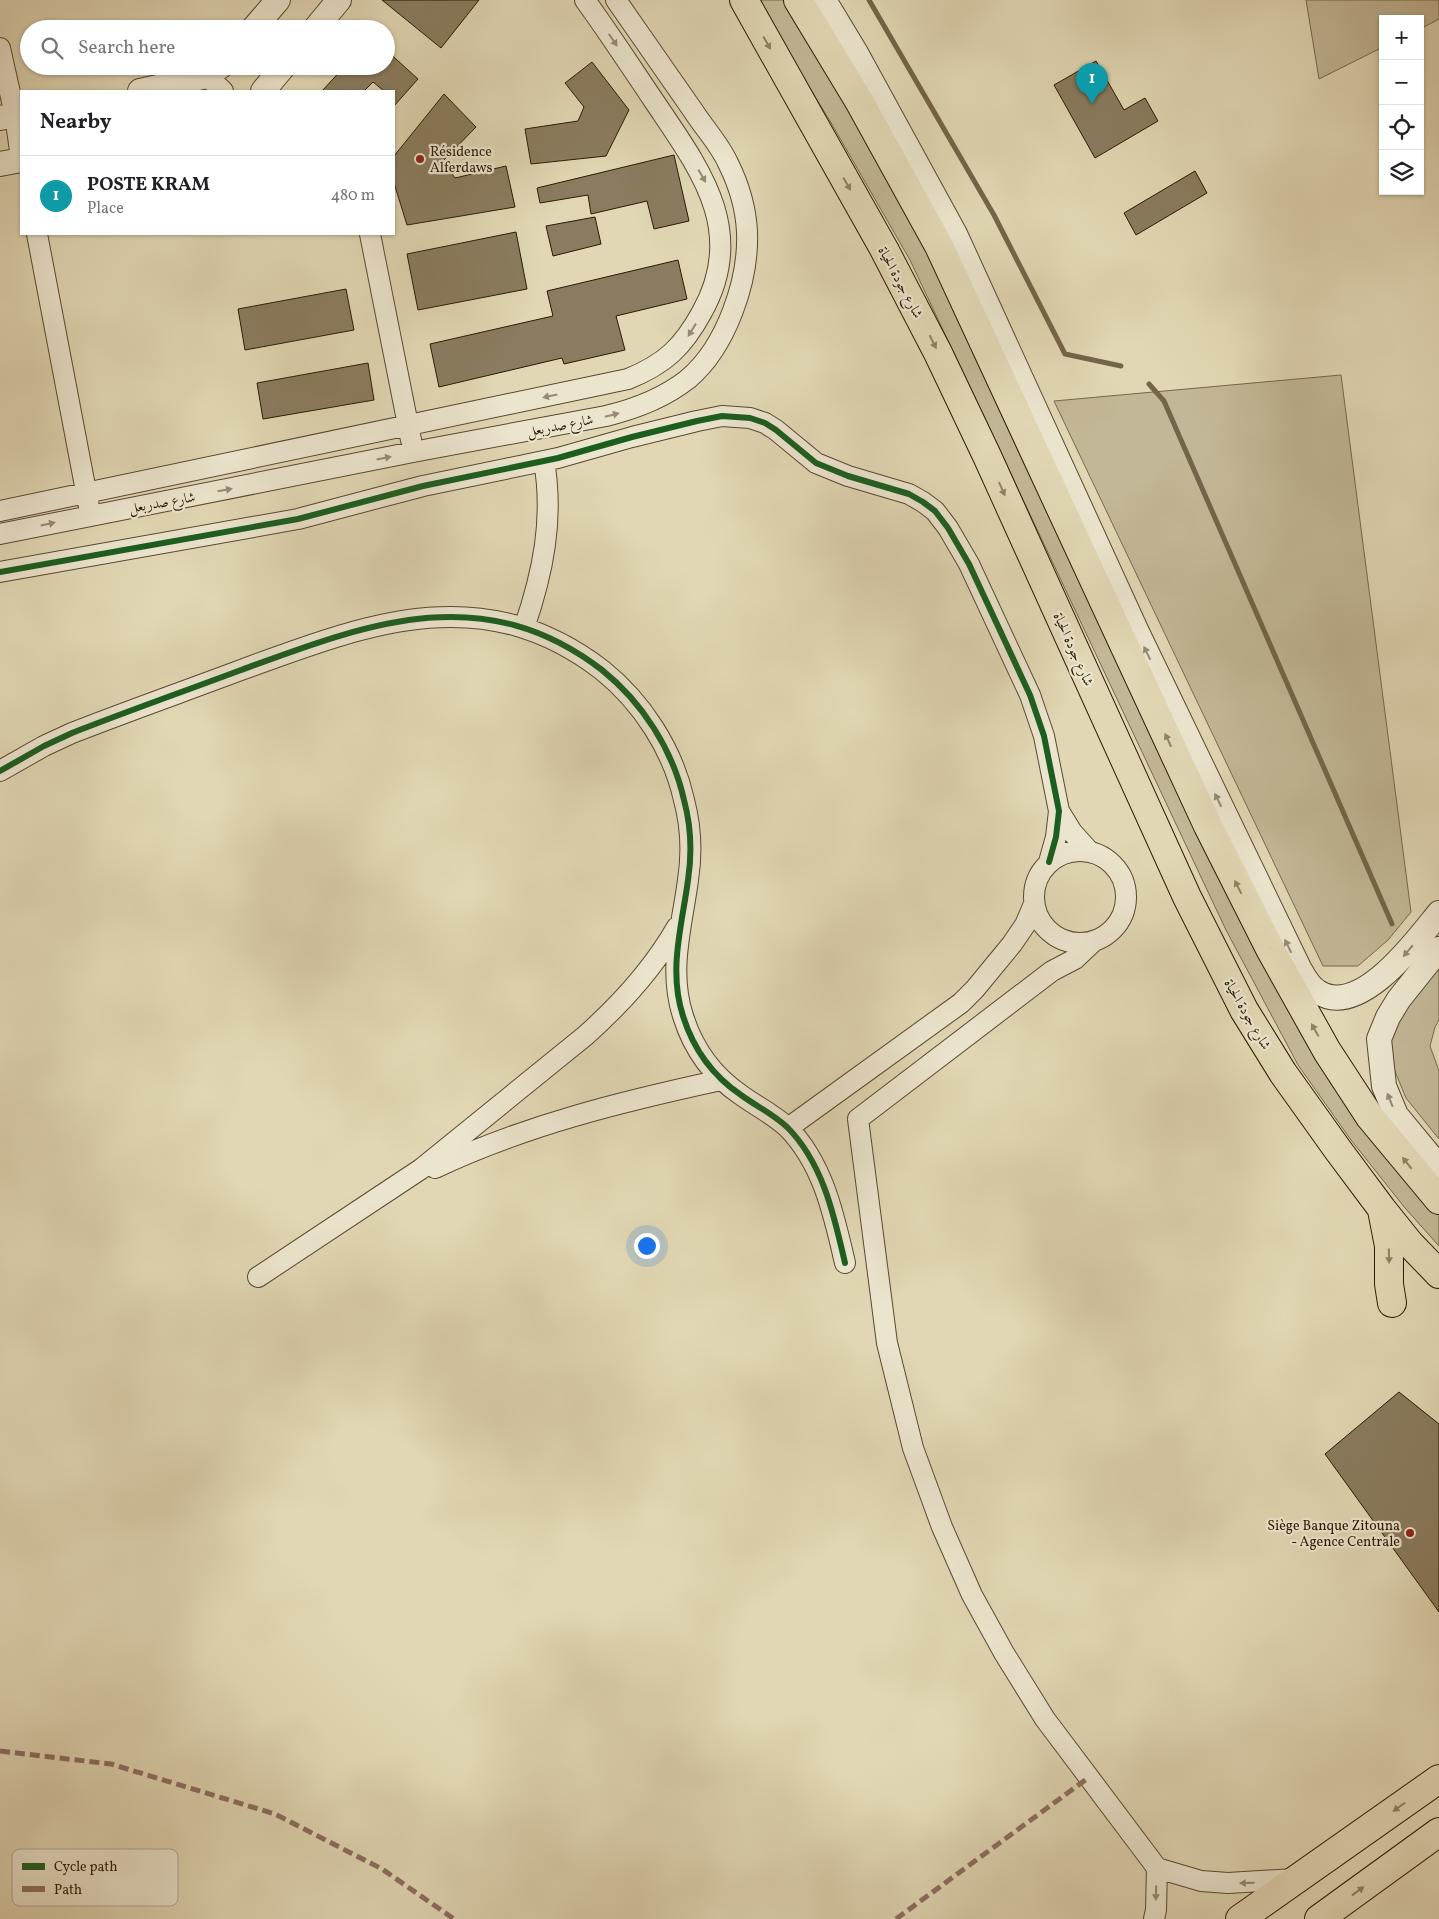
<!DOCTYPE html>
<html lang="en">
<head>
<meta charset="utf-8">
<style>
	:root { --surface:#fff; --page:#f6f6f6; --text:#202124; --muted:#757577; --line:#e0e0e0; --accent:#8f2418 }
	body { margin:0; font-family:Vollkorn,Amiri,serif; background:var(--page); color:var(--text) }
	.controls { position:absolute; right:15px; top:15px; display:grid; overflow:hidden; border-radius:0px; box-shadow:0 1px 4px #0004 }
	.controls button { width:45px; height:45px; display:grid; place-items:center; padding:0; border:0; border-bottom:1px solid var(--line); background:var(--surface); color:var(--text); font:25px sans-serif }
	.you { position:absolute; left:646px; top:1245px; width:18px; height:18px; margin:-12px; border:4px solid #fff; border-radius:50%; background:#1a73e8; box-shadow:0 0 0 8px #1a73e833 }
	.badge { display:grid; place-items:center; width:32px; height:32px; border-radius:50%; background:var(--accent); color:#fff; font-size:16px; font-weight:700 }
	.pin { position:absolute; translate:-50% -41px; filter:drop-shadow(0 1px 2px #0008) }
	.pin::after { content:''; position:absolute; top:26px; width:18px; height:15px; background:inherit; clip-path:polygon(0 0,100% 0,50% 100%) }
	.list { margin:0; padding:0; list-style:none }
	h2 { display:flex; justify-content:space-between; align-items:center; height:65px; margin:0; padding:0 20px; font-size:21px }
	h2 small { font-size:16px; font-weight:400; color:var(--muted) }
	.list li { display:grid; grid-template-columns:32px 1fr auto; gap:15px; align-items:center; box-sizing:border-box; height:80px; padding:0 20px; border-top:1px solid var(--line) }
	.list b { display:block; font-size:19px; white-space:nowrap }
	.list p { margin:0; font-size:16px; white-space:nowrap; color:var(--muted) }
	.list em { font-size:16px; font-style:normal; color:var(--muted) }
	.icon { flex:none; width:28px; height:28px; fill:none; stroke:currentColor; stroke-width:2; stroke-linecap:round; stroke-linejoin:round }
	.map { position:relative; flex:none; width:1439px; height:1919px; overflow:hidden }
	.search { position:absolute; background:var(--surface); box-shadow:0 1px 4px #0004; left:20px; top:20px; width:375px; height:55px; display:flex; align-items:center; gap:12px; box-sizing:border-box; padding:0 18px; border-radius:28px; color:var(--muted); font-size:19px }
	.panel { position:absolute; background:var(--surface); box-shadow:0 1px 4px #0004; left:20px; top:90px; width:375px; height:145px; border-radius:0px }
	.map>svg:first-child { display:block }
</style>
</head>
<body>
<div class="map">
<svg width="1439" height="1919" viewBox="0 0 1439 1919">
	<rect width="100%" height="100%" fill="#e1d7b4"/>
	<filter id="stains"><feTurbulence type="fractalNoise" baseFrequency=".004" numOctaves="4"/><feColorMatrix values="0 0 0 0 .2 0 0 0 0 .09 0 0 0 0 .02 0 0 0 .5 -.17"/></filter>
	<radialGradient id="worn" r=".72"><stop offset=".6" stop-color="#630" stop-opacity="0"/><stop offset="1" stop-color="#630" stop-opacity=".3"/></radialGradient>
	<path fill="#c2b796" stroke="#76684c" d="M756 0H785L930 247 1250 918 1439 1208V1246L1405 1208 1351 1140 1298 1065 1226 930 910 260 830 121Z
		M1306 0H1439V19L1420 29V19H1383V47L1319 79Z
		M1341 375 1411 912 1388 940 1358 966H1323L1054 401Z
		M1439 958V1020L1435 1027 1430 1046 1439 1071V1139L1406 1098 1392 1064 1390 1038 1397 1019Z"/>
	<g fill="none" stroke-linecap="round" stroke-linejoin="round">
		<path stroke="#736549" stroke-width="5" d="M869 0 994 215 1065 354 1121 366
			M1149 384 1164 401 1392 924"/>
	</g>
	<path fill="#8a7c5f" stroke="#2b1a03" d="M382 0H479L441 48Z
		M386 50 418 79 394 106V91H384L373 82 364 91H322L345 66H386Z
		M1096 61 1124 110 1145 98 1158 121 1095 158 1054 85Z
		M592 62 629 110 606 156 531 164 525 129 578 121 584 107 565 83Z
		M444 94 476 127 443 161 455 178 506 166 515 207 407 225 394 183V156Z
		M674 155 689 221 654 229 647 201 591 214 588 195 540 203 537 188Z
		M1195 171 1207 193 1136 235 1124 213Z
		M595 217 601 244 553 256 546 226Z
		M516 232 527 289 418 310 407 254Z
		M678 260 687 299 616 316 625 350 564 364 562 358 439 387 430 344 553 316 547 291Z
		M346 289 354 330 245 350 238 309Z
		M368 363 374 400 263 419 257 383Z
		M1399 1392 1439 1424V1612L1325 1454Z"/>
	<g fill="none" stroke-linecap="round" stroke-linejoin="round">
		<defs>
			<path id="minor" d="M0 48 15 115 21 158
				M207 76 223 91
				M37 234 89 507
				M370 234 411 440
				M0 511 628 379C665 364 683 347 702 312 748 230 699 168 654 101 631 67 609 33 585 0
				M0 534 413 452 606 416C635 409 664 398 688 379 726 347 749 281 747 232 746 209 738 183 728 163 720 145 705 129 694 112 668 75 642 37 616 0
				M0 572 298 519 423 486 558 458 632 437 697 421 722 416 750 418 765 423 776 430 816 463 848 476 909 494 923 502 935 511 948 528 969 564 1030 695 1044 736 1059 811 1056 837 1049 862
				M524 628C543 573 554 519 544 461
				M0 771 44 746 72 733C128 711 185 691 241 670 367 624 482 578 602 670 642 702 673 750 684 800 691 826 692 854 688 880 682 926 668 970 683 1016 693 1048 713 1076 741 1095 756 1106 773 1114 787 1127 823 1163 834 1215 845 1263
				M1059 811 1072 832 1089 851
				M1034 897a46 46 0 1 1 92 0a46 46 0 1 1-92 0Z
				M1094 941 1075 959 1052 971 858 1119 887 1343 913 1448 942 1527 972 1595 1004 1653 1045 1719 1157 1868 1156 1910 1154 1919
				M788 1128 961 1003 975 989 1012 944 1025 925 1034 904
				M435 1168C526 1125 624 1101 721 1080
				M258 1277 421 1169 585 1036C621 1004 653 969 677 927
				M1157 1868 1201 1881 1228 1883 1295 1879"/>
			<path id="tertiary" d="M824 0 856 53 955 234 1137 632 1299 968C1304 977 1309 987 1318 992 1360 1019 1417 940 1439 913
				M253 29 278 0
				M315 29 339 0
				M140 91 207 76 221 66
				M263 91 284 66
				M0 118 21 114
				M0 164 21 160
				M1439 949 1399 999 1388 1017 1379 1039 1384 1086 1396 1115 1439 1167"/>
			<path id="trunk" d="M744 0 884 249 938 353 987 456 1187 897 1244 1010 1283 1073 1338 1150 1382 1209 1410 1244 1439 1274
				M798 0 859 101 939 246 1208 826 1270 949 1327 1051 1370 1117 1439 1200
				M1382 1210 1389 1246V1284L1392 1303
				M1240 1919 1439 1779
				M1319 1919 1439 1832"/>
		</defs>
		<use href="#minor" stroke="#58492f" stroke-width="22"/>
		<use href="#tertiary" stroke="#58492f" stroke-width="26"/>
		<use href="#trunk" stroke="#2b1a03" stroke-width="30"/>
		<use href="#minor" stroke="#ece5ce" stroke-width="20"/>
		<use href="#tertiary" stroke="#ece5ce" stroke-width="24"/>
		<use href="#trunk" stroke="#e1d7b4" stroke-width="28"/>
		<path stroke="#8d6e63" stroke-width="5" stroke-dasharray="10 5" stroke-linecap="butt" d="M0 1751 111 1764 275 1814 382 1869 454 1919
			M896 1919 1088 1778"/>
		<defs>
			<path id="cycleway" d="M0 572 298 519 423 486 558 458 632 437 697 421 722 416 750 418 765 423 776 430 816 463 848 476 909 494 923 502 935 511 948 528 969 564 1030 695 1044 736 1059 811 1056 837 1049 862
				M0 771 44 746 72 733C128 711 185 691 241 670 367 624 482 578 602 670 642 702 673 750 684 800 691 826 692 854 688 880 682 926 668 970 683 1016 693 1048 713 1076 741 1095 756 1106 773 1114 787 1127 823 1163 834 1215 845 1263"/>
		</defs>
		<use href="#cycleway" stroke="#ece5ce" stroke-width="9"/>
		<use href="#cycleway" stroke="#1b5e20" stroke-width="6"/>
	</g>
	<defs><path id="oneway-solid" d="M-6-.8H1V-3.2L6.5 0L1 3.2V.8H-6Z" transform="scale(1.25)"/></defs>
	<g fill="#958a73">
		<use href="#oneway-solid" transform="translate(613 40) rotate(56)"/>
		<use href="#oneway-solid" transform="translate(702 176) rotate(60)"/>
		<use href="#oneway-solid" transform="translate(692 330) rotate(122)"/>
		<use href="#oneway-solid" transform="translate(550 396) rotate(168)"/>
		<use href="#oneway-solid" transform="translate(612 415) rotate(-14)"/>
		<use href="#oneway-solid" transform="translate(384 458) rotate(-11)"/>
		<use href="#oneway-solid" transform="translate(225 490) rotate(-10)"/>
		<use href="#oneway-solid" transform="translate(48 524) rotate(-12)"/>
		<use href="#oneway-solid" transform="translate(1147 653) rotate(-116)"/>
		<use href="#oneway-solid" transform="translate(1218 800) rotate(-116)"/>
		<use href="#oneway-solid" transform="translate(1288 946) rotate(-116)"/>
		<use href="#oneway-solid" transform="translate(1408 951) rotate(130)"/>
		<use href="#oneway-solid" transform="translate(1390 1100) rotate(-112)"/>
		<use href="#oneway-solid" transform="translate(1247 1883) rotate(179)"/>
		<use href="#oneway-solid" transform="translate(1156 1893) rotate(91)"/>
	</g>
	<g fill="#8f8264">
		<use href="#oneway-solid" transform="translate(767 43) rotate(61)"/>
		<use href="#oneway-solid" transform="translate(847 184) rotate(60)"/>
		<use href="#oneway-solid" transform="translate(933 342) rotate(63)"/>
		<use href="#oneway-solid" transform="translate(1002 489) rotate(66)"/>
		<use href="#oneway-solid" transform="translate(1168 740) rotate(-115)"/>
		<use href="#oneway-solid" transform="translate(1238 887) rotate(-117)"/>
		<use href="#oneway-solid" transform="translate(1315 1030) rotate(-119)"/>
		<use href="#oneway-solid" transform="translate(1407 1163) rotate(-129)"/>
		<use href="#oneway-solid" transform="translate(1389 1256) rotate(89)"/>
		<use href="#oneway-solid" transform="translate(1399 1807) rotate(145)"/>
		<use href="#oneway-solid" transform="translate(1358 1891) rotate(-36)"/>
	</g>
	<g fill="#8f2418" stroke="#ece5ce" stroke-width="2">
		<circle cx="420" cy="159" r="5"/>
		<circle cx="1410" cy="1533" r="5"/>
	</g>
	<g text-anchor="middle" stroke-width="4.5" stroke-linejoin="round" paint-order="stroke">
		<g font-size="14" fill="#2b1a03" stroke="#ece5ce" text-anchor="start">
			<text x="430" y="156">Résidence<tspan x="430" dy="16">Alferdaws</tspan></text>
			<text x="1400" y="1530" text-anchor="end">Siège Banque Zitouna<tspan x="1400" dy="16">- Agence Centrale</tspan></text>
		</g>
		<g font-size="14" fill="#2b1a03" stroke="#ece5ce">
			<text transform="translate(901 282) rotate(62)" y="5">شارع جودة الحياة</text>
			<text transform="translate(560 425) rotate(-11)" y="5">شارع صدربعل</text>
			<text transform="translate(162 502) rotate(-10)" y="5">شارع صدربعل</text>
			<text transform="translate(1074 649) rotate(66)" y="5">شارع جودة الحياة</text>
			<text transform="translate(1248 1014) rotate(60)" y="5">شارع جودة الحياة</text>
		</g>
	</g>
	<rect x="12" y="1849" width="166" height="57" rx="8" fill="#ece5ce" stroke="#b2a891" stroke-width="1"/>
	<rect x="22" y="1863" width="23" height="7" fill="#1b5e20"/>
	<rect x="22" y="1886" width="23" height="6" fill="#8d6e63"/>
	<g font-size="14" fill="#2b1a03">
		<text x="54" y="1871">Cycle path</text>
		<text x="54" y="1894">Path</text>
	</g>
	<rect width="100%" height="100%" filter="url(#stains)"/>
	<rect width="100%" height="100%" fill="url(#worn)"/>
</svg>
<div class="controls">
<button>+</button>
<button>−</button>
<button><svg class="icon" aria-label="locate" viewBox="0 0 24 24"><circle cx="12" cy="12" r="6"/><path d="M12 2v4M12 18v4M2 12h4M18 12h4"/></svg></button>
<button><svg class="icon" aria-label="layers" viewBox="0 0 24 24"><path d="M12 4l9 5-9 5-9-5zM3 14l9 5 9-5"/></svg></button>
</div>
<div class="you"></div>
<div class="pin badge" style="left:1092px;top:104px;background:#0f9aa8">1</div>
<div class="search"><svg class="icon" aria-label="search" viewBox="0 0 24 24"><circle cx="10" cy="10" r="6"/><path d="M15 15l6 6"/></svg>Search here</div>
<section class="panel">
<h2>Nearby<small></small></h2>
<ul class="list">
<li><span class="badge" style="background:#0f9aa8">1</span><div><b>POSTE KRAM</b><p>Place</p></div><em>480 m</em></li>
</ul>
</section>
</div>
</body>
</html>
